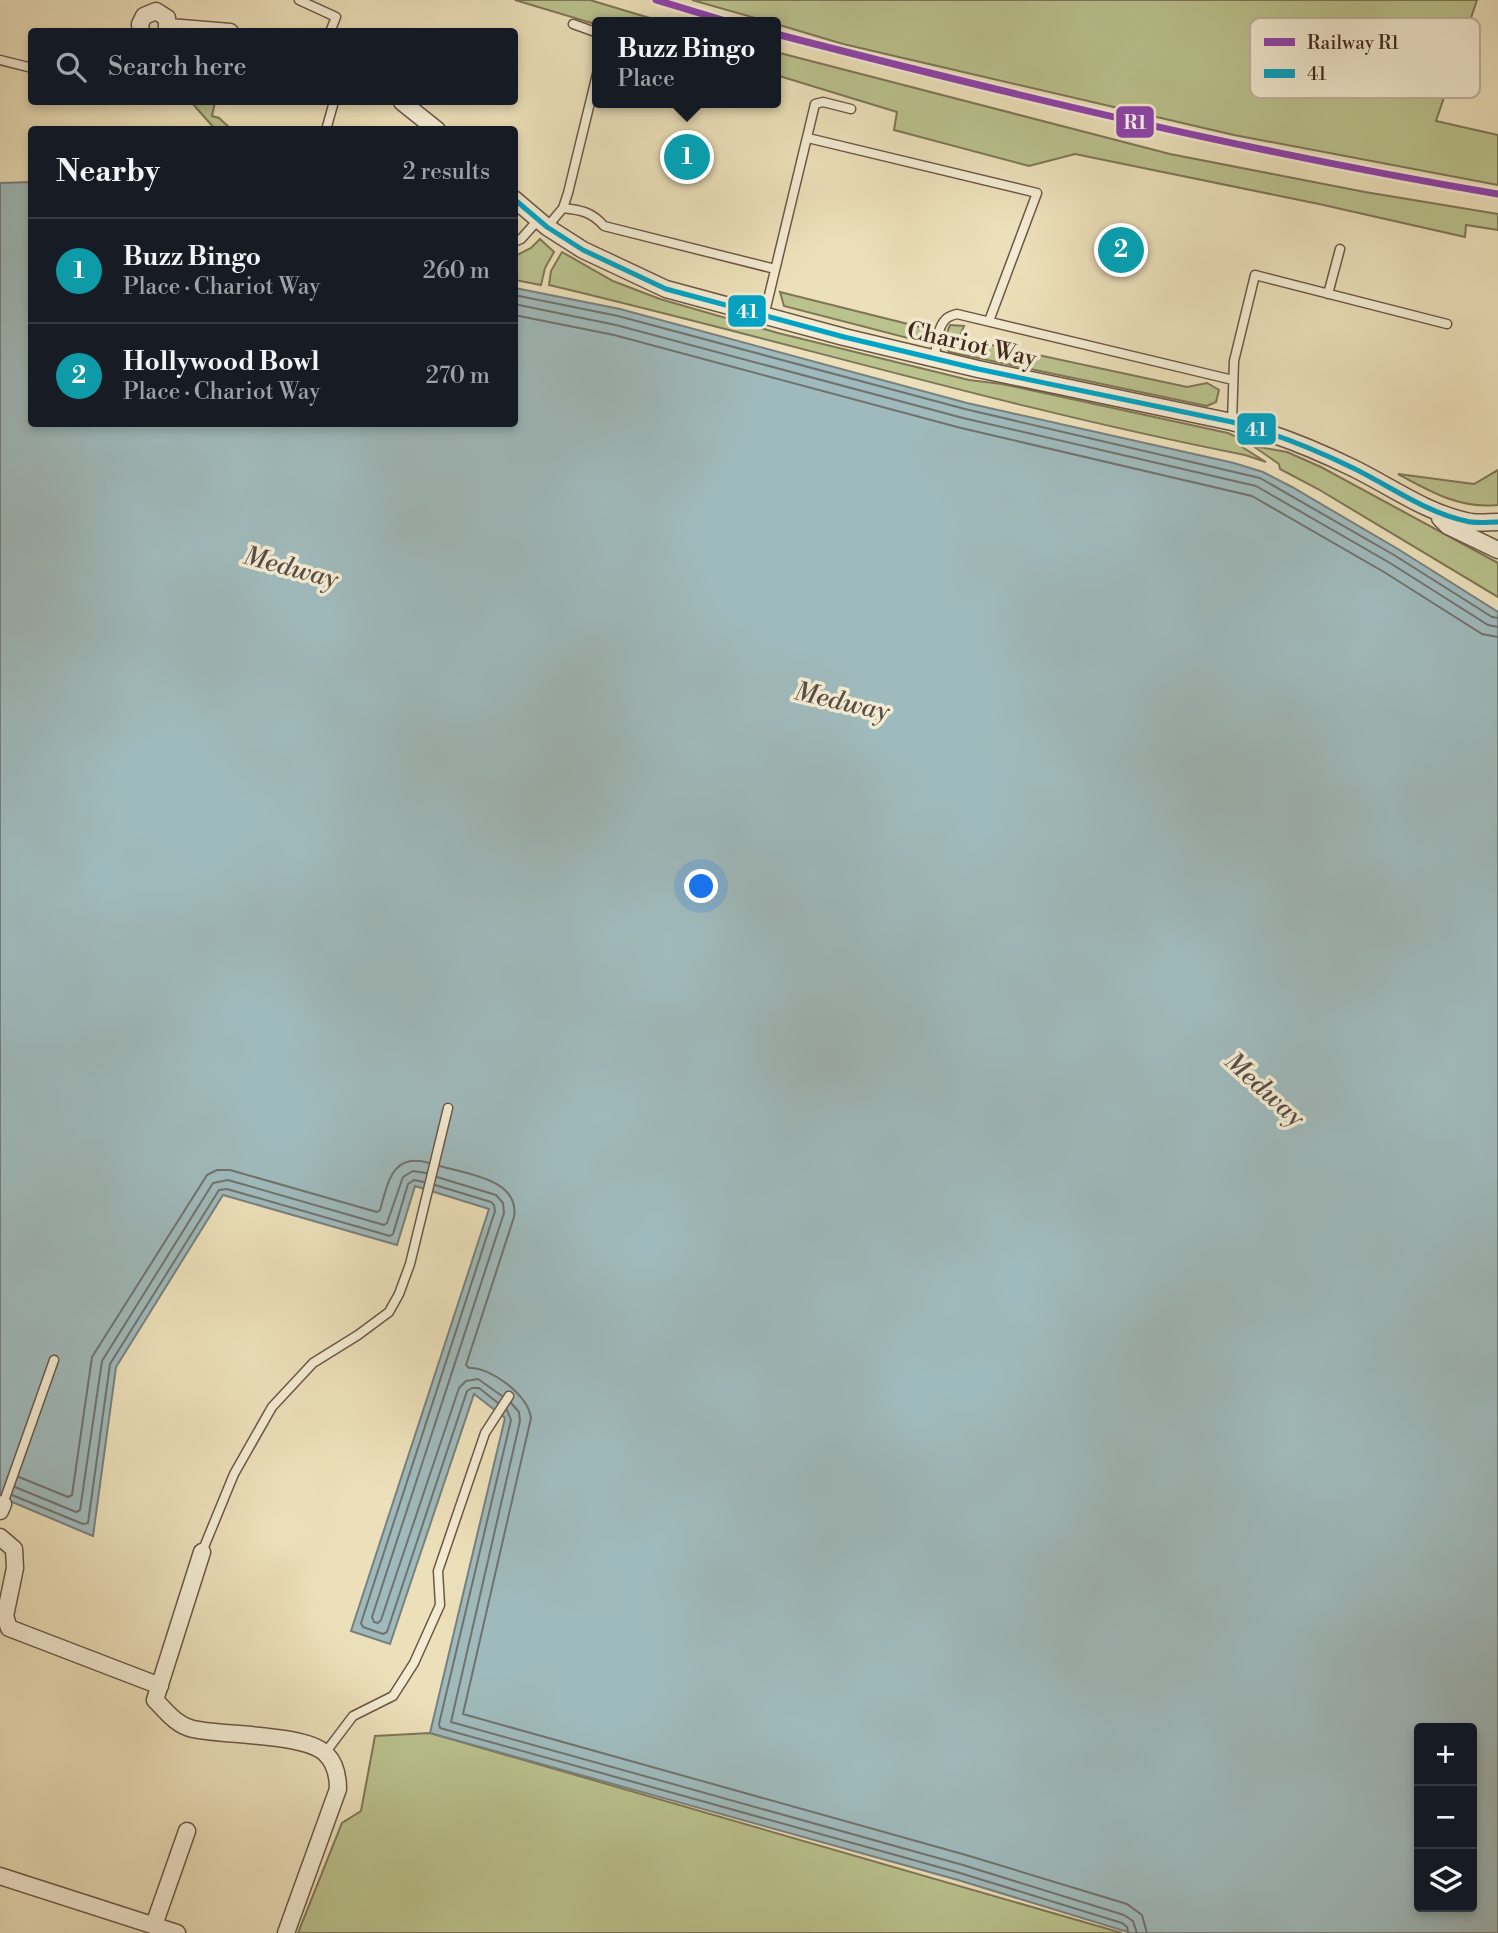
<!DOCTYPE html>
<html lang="en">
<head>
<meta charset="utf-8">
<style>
	:root { --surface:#171b24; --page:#20242c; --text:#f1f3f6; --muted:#9ea1a6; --line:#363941; --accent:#db2777 }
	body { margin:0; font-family:"Libre Bodoni",serif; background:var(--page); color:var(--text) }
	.controls { position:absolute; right:21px; bottom:21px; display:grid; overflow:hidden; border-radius:7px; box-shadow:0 4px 10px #0003 }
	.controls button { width:63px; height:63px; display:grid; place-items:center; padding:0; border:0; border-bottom:2px solid var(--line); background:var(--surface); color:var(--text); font:35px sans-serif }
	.you { position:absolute; left:702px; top:887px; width:24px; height:24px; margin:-18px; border:5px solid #fff; border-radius:50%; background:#1a73e8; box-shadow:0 0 0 10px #1a73e833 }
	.badge { display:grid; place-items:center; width:46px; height:46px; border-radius:50%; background:var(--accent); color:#fff; font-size:23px; font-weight:700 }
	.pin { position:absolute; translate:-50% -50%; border:4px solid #fff; box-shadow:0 2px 7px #0006 }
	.popup { position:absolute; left:592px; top:17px; width:189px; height:91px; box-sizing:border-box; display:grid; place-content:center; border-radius:7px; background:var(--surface); filter:drop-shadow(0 2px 5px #0005); font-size:23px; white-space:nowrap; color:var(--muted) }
	.popup b { font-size:26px; color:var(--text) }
	.popup::after { content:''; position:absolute; left:50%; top:100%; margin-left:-14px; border:14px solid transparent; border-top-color:var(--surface) }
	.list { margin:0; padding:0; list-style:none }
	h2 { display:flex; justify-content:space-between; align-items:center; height:91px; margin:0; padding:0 28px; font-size:30px }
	h2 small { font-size:23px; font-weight:400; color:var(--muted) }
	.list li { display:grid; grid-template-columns:46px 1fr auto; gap:21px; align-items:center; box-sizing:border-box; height:105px; padding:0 28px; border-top:2px solid var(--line) }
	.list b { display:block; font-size:26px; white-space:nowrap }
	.list p { margin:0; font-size:23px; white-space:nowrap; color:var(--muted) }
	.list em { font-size:23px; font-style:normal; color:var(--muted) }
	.icon { flex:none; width:38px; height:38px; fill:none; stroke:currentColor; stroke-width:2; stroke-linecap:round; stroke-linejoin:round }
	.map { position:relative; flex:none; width:1498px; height:1933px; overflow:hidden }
	.search { position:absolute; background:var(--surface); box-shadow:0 4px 10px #0003; left:28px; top:28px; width:490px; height:77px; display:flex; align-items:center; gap:18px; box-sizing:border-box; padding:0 24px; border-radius:7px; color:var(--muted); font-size:26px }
	.panel { position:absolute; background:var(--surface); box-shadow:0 4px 10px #0003; left:28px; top:126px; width:490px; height:301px; border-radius:7px }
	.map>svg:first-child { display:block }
</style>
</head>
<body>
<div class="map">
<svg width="1498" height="1933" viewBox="0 0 1498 1933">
	<rect width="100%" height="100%" fill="#ece0ba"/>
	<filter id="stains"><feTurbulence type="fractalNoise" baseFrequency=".00286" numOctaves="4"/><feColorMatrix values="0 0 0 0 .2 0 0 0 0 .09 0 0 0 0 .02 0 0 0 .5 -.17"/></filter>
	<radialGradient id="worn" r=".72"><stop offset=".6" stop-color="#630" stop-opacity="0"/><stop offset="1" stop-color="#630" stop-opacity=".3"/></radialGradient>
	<path fill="#bac28e" stroke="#7e7657" stroke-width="2" d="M515 0H590L663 22H598V25Z
		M692 0H1477L1436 121 1498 135V185L1234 135 843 44 776 24V22H769Z
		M776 52 1170 154 1365 192 1498 214V230L1466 225 1465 237 1319 204 1075 154 1029 166 894 130 897 112 776 75Z
		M191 102H215L212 116 219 118 231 129H215Z
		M540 239 554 252 545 268 541 285 515 280V256L531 248Z
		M562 252 613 281 660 299 778 333 969 380 1002 384 1228 433 1243 440 1242 447 1266 462 1245 455C1011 409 781 340 549 285L551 271Z
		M780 292 932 330 929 337 923 342 784 306Z
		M950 325 964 326 959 338 1187 387 1207 383 1219 390 1216 402 1207 406 949 352 944 340Z
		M1253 446 1287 452 1321 467 1498 563V597L1318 489 1280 469 1279 464Z
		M1498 470V505C1460 509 1431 492 1398 474L1474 484Z
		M430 1733 1122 1933H298L342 1823 361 1811 375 1736Z"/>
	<path fill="#9fbabc" stroke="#79807e" stroke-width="2" fill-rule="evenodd" d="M31 182 32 424H514L515 288 620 309 967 403 1234 463 1263 472 1292 487 1398 549 1498 612V1933H1131L958 1880 430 1733 505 1418 474 1394 390 1644 351 1631 489 1209 415 1186 397 1245 223 1195 116 1367 93 1536 0 1497V183ZM1419 1728H1472V1907H1419Z"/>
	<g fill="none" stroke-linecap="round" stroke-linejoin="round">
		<path stroke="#70726e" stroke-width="2" d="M514 295 618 316 965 409 1260 478 1394 555 1492 617 1498 618
			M514 304 616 325 963 418 1256 486 1390 563 1488 625 1498 627
			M514 315 614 335 961 428 1252 496 1384 572 1482 634 1498 637
			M440 1166C466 1174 520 1179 514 1217L466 1365 469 1368C491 1367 528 1395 531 1418L463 1714 966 1855 1127 1904 1142 1915 1147 1933
			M437 1177 496 1195 503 1203 504 1213 372 1617 374 1622 378 1623 381 1620 459 1388 466 1381 478 1379 502 1396
			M435 1185 491 1202 494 1205 495 1211 361 1623 363 1627 383 1634 387 1632 467 1391 472 1388H479L498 1403
			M511 1403 519 1412 520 1421 451 1722 963 1865 1124 1915 1133 1921 1137 1933
			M507 1410 511 1420 439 1724 440 1728 960 1873 1122 1923 1127 1927 1128 1933
			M19 1477 68 1497 72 1495 92 1357 207 1175 217 1170H230L377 1212 380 1210C388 1183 392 1152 429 1163
			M15 1487 76 1512 80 1510 102 1361 213 1183 228 1180 384 1225 387 1223 403 1177 413 1171 426 1173
			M12 1495 83 1524 88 1523 110 1364 219 1190 227 1189 390 1236 393 1234 408 1184 414 1180 424 1182"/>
		<defs>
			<path id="service" d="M299 0 336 17 330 32
				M573 24 598 33
				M0 60 32 68
				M326 130 333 105
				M808 138 1037 193 989 321
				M563 208C581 210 592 212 604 226L775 269
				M547 227 563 208 568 193 598 70
				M514 242 521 239 538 220
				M1328 294 1340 249
				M764 316 815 104 823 102 851 109
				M935 359C936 347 937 327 946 319 949 316 953 315 957 314L1233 380
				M1232 422 1234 361 1255 275 1447 324
				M3 1504 54 1360
				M202 1552 234 1474 272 1407 313 1363 358 1335 389 1312 399 1294 410 1264 448 1108
				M325 1753 353 1716 393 1696 414 1663 440 1605 438 1571 485 1433 509 1396"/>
			<path id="minor" d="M169 27 230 32
				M141 32 140 24 144 16 156 11 167 18V32
				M402 102 437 130
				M514 199 547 227 583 250 666 289 844 337 978 369 1232 422C1275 433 1314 449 1353 468 1390 486 1425 512 1466 521 1476 524 1488 522 1498 522
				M1440 518 1448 526 1498 550
				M0 1511 3 1504
				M0 1537 14 1549 15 1568 5 1616 9 1628 160 1686
				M202 1552 155 1700C167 1712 176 1725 193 1729 224 1736 305 1733 326 1754 335 1763 338 1777 338 1789L286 1933
				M0 1876 177 1933
				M154 1925 187 1831"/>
		</defs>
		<use href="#service" stroke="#6c5746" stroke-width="11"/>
		<use href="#minor" stroke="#6c5746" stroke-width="19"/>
		<use href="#service" stroke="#f3ebd2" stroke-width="8"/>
		<use href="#minor" stroke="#f3ebd2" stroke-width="16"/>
		<defs>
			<path id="bus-1" d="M514 199 547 227 583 250 666 289 844 337 978 369 1232 422C1275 433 1314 449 1353 468 1390 486 1425 512 1466 521 1476 524 1488 522 1498 522"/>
		</defs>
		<use href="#bus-1" stroke="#f3ebd2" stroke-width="10"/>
		<use href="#bus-1" stroke="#03a3c5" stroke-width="5"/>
		<defs>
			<path id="rail-1" d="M656 0 729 22
				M776 34C1016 96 1254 153 1498 194"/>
		</defs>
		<use href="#rail-1" stroke="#f3ebd2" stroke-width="12"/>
		<use href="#rail-1" stroke="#8e44ad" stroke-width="7"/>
	</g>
	<g text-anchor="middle" stroke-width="7" stroke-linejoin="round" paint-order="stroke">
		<g font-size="24" fill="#412920" stroke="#f3ebd2">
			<text transform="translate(972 344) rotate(13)" y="8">Chariot Way</text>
		</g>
		<g font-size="26" font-style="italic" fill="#584d47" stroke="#f3ebd2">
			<text transform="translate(291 567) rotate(15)" y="9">Medway</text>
			<text transform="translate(842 701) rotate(13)" y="9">Medway</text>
			<text transform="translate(1265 1089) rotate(42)" y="9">Medway</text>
		</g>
	</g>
	<rect x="1250" y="18" width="230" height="80" rx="10" fill="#f3ebd2" stroke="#beb19d" stroke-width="2"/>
	<rect x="1264" y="38" width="31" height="8" fill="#8e44ad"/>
	<rect x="1264" y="69" width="31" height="9" fill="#03a3c5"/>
	<g font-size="19" fill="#412920">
		<text x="1307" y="49">Railway R1</text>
		<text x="1307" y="80">41</text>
	</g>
	<g stroke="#f3ebd2" stroke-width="2.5">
		<rect x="1115" y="105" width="40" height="34" rx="7" fill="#8e44ad"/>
		<rect x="727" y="294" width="40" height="34" rx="7" fill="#03a3c5"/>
		<rect x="1236" y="412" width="41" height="34" rx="7" fill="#03a3c5"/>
	</g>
	<g font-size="19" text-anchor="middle" font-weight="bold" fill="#fff">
		<text x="1135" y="129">R1</text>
		<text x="747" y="318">41</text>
		<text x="1256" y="436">41</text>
	</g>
	<rect width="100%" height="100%" filter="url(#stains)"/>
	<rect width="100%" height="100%" fill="url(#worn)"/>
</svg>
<div class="controls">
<button>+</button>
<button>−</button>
<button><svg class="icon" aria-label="layers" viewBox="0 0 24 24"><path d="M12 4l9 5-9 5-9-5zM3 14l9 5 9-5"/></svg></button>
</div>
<div class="you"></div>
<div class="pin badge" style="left:687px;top:157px;background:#0f9aa8">1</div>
<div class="popup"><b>Buzz Bingo</b>Place</div>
<div class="pin badge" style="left:1121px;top:250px;background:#0f9aa8">2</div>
<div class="search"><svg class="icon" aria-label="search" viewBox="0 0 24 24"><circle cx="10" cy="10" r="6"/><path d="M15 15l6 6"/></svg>Search here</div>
<section class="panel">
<h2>Nearby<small>2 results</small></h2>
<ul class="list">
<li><span class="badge" style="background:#0f9aa8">1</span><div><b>Buzz Bingo</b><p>Place · Chariot Way</p></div><em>260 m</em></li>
<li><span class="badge" style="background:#0f9aa8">2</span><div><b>Hollywood Bowl</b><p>Place · Chariot Way</p></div><em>270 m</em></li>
</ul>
</section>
</div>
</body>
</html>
